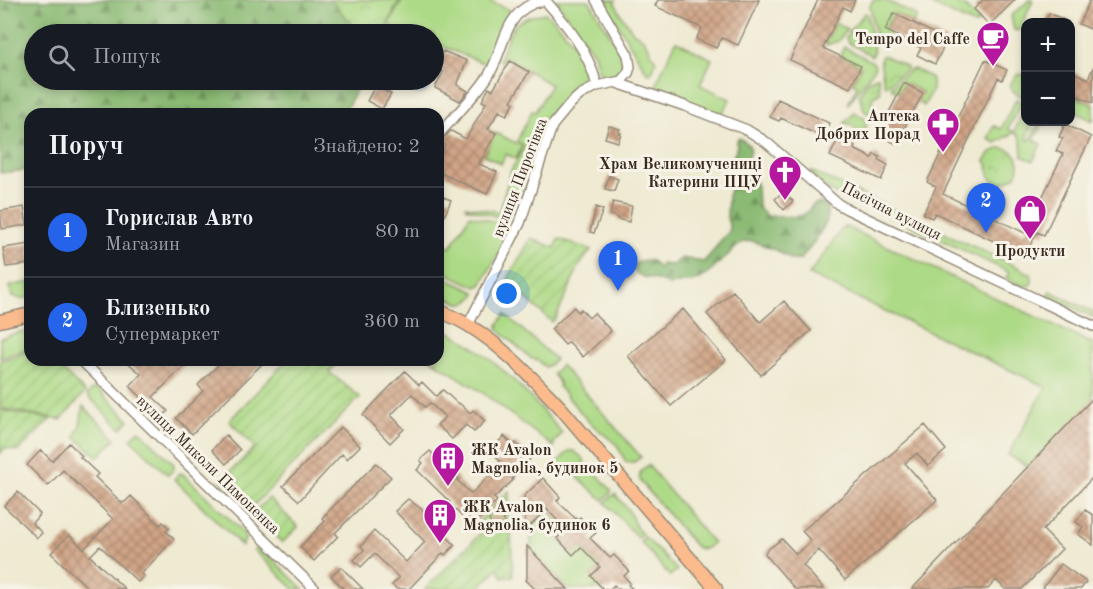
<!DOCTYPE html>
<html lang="uk">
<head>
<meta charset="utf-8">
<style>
	:root { --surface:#171b24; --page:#242831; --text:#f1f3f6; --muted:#9ea1a6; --line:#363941; --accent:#2563eb }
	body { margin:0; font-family:"Old Standard TT",serif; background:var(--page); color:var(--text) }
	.controls { position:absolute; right:18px; top:18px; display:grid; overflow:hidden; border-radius:12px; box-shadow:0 3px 9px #0003 }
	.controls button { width:54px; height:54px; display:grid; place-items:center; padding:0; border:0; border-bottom:2px solid var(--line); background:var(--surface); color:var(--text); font:30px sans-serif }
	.you { position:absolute; left:507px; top:294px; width:21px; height:21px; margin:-15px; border:4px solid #fff; border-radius:50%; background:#1a73e8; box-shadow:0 0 0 9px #1a73e833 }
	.badge { display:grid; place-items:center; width:39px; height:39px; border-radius:50%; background:var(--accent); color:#fff; font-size:20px; font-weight:700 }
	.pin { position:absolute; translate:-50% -50px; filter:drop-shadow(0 2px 3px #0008) }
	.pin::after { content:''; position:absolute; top:32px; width:21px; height:18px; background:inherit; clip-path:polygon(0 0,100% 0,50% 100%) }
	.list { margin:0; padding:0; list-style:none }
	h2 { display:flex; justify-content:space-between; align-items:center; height:78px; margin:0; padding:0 24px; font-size:26px }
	h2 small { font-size:20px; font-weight:400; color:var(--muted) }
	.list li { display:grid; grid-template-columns:39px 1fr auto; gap:18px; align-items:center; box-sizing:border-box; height:90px; padding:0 24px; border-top:2px solid var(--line) }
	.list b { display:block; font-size:22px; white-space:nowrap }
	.list p { margin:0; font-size:20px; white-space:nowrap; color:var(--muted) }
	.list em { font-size:20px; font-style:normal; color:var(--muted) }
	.icon { flex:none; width:33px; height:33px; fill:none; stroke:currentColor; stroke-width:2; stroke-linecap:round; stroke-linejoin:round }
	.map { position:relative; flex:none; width:1093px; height:589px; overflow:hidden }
	.search { position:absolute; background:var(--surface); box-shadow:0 3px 9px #0003; left:24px; top:24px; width:420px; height:66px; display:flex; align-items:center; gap:15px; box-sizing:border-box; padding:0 21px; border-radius:33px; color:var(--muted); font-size:22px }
	.panel { position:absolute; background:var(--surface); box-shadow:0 3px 9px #0003; left:24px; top:108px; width:420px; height:258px; border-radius:18px }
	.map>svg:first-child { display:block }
</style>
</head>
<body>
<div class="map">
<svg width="1093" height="589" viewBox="0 0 1093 589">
	<defs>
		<pattern id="forest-firs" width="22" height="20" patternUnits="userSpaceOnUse" patternTransform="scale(1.5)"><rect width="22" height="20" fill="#8aba73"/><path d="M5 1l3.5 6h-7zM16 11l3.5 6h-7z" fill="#72975e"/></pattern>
		<pattern id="park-crowns" width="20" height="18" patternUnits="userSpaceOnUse" patternTransform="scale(1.5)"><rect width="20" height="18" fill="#adda86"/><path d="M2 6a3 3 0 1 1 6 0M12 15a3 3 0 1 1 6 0" fill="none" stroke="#96bb73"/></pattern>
		<pattern id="garden-furrows" width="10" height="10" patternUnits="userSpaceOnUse" patternTransform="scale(1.5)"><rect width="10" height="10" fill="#adda86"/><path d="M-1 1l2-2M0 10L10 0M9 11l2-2" fill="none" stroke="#96bb73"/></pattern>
		<pattern id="water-waves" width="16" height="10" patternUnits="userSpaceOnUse" patternTransform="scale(1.5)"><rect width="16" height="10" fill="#5fbddd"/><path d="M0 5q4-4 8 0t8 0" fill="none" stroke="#509ab3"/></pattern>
		<pattern id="building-cross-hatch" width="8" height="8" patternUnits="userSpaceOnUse" patternTransform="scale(1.5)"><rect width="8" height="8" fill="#d0a486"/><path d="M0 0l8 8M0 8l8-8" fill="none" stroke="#aa866d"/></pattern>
	</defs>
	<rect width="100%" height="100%" fill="#f7f3e8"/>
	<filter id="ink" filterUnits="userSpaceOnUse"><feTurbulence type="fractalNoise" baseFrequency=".0167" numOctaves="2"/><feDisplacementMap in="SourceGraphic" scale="12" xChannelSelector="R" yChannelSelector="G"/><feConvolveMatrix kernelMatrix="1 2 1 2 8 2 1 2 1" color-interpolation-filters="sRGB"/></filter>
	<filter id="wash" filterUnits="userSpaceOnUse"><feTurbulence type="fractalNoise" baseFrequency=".008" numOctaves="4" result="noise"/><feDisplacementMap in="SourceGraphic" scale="24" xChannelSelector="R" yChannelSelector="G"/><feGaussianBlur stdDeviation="1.35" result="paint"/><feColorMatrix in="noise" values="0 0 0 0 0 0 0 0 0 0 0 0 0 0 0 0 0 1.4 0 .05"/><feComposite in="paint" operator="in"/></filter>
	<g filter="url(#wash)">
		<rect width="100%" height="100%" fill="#efead2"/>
		<path fill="#adda86" stroke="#748252" stroke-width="1.5" d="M399 0H487L510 10 488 65 434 43V34H412L388 25Z
			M556 0H589L625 59C623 69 616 82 603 75 595 70 597 61 594 54 591 49 586 44 583 39 574 26 565 13 556 0Z
			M603 0H616L615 3 623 18 634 33 643 38 656 61 653 70 648 74Z
			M873 0H885L917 16 914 23 894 13 885 29 890 32 884 44 876 40 870 6Z
			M922 0H950L965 7 979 21 975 25Z
			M1028 0H1033L1019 31 1014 30 1011 16 1027 2Z
			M545 13C563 25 574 46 587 64 588 69 588 78 584 83 581 86 576 89 572 92 559 102 549 115 543 130L515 218 510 220 467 208 466 206 499 212 511 171 524 146 517 141 532 111 535 112 551 85 506 57 502 62 499 59C512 29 510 19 545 13Z
			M835 23 847 29 838 41 827 45 825 44Z
			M676 41 712 59 700 85 730 99 724 111 719 114 660 92 657 89V82Z
			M844 47 873 62 875 66 874 69 848 104 857 86 853 83 861 66 840 56Z
			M914 69 930 77 932 80V90L924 106 918 102 922 92 904 83 899 92 892 89V86L910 70Z
			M1020 74 1025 75V92L1023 97 1014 92 1010 86 1015 76Z
			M1071 94 1093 105V121L1071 110Z
			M1016 99 1022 102 1008 129 1014 132 1025 108 1026 122H1033L1026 138 1030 140 1039 122H1044L1034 140 1041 144 1033 161 1022 156 1021 139 1016 133H1013L996 143 988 139 994 126 1001 129Z
			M496 133 522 146 516 159 506 154 501 164 484 155Z
			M811 171 1013 265 1031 274C1037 295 1014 283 1006 278L1009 272 843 193 841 197C829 191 819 182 810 172Z
			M470 215 508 226 511 231 481 285 476 287 438 269V242L450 248Z
			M844 226 1093 344V401L1029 467 1008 455 1046 387 809 275Z
			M438 275 473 291 476 293C465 312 453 300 438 292Z
			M30 282V297L19 299 15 296 12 297 9 286Z
			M1050 291 1093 312V317L1047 296Z
			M505 314 554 358 555 360 549 365 545 367 537 360 532 359 498 330V325Z
			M438 325C451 333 466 341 478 350 510 373 537 404 562 433L554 443V447L479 390 431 360H438Z
			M20 332H30V348L0 358V338Z
			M561 365 641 457 634 462H626L617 445 589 422 559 387V382L553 374Z
			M93 389H98L129 420 121 429 87 395Z
			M83 406 116 439 98 457 75 437 80 426Z
			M139 430 174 464V469L168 475 131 439Z
			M569 451H574L584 459V463L573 474 567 468 563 471 556 464Z
			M587 465H589L611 490V493L603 500 576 476Z
			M648 465 713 543C707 548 704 551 696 547L641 482C637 473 642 470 648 465Z
			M180 473 183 474 244 533 245 540 242 546 174 479Z
			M615 494 629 511 636 527 642 534 638 538 605 502Z
			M547 509 567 530 558 539 573 555 581 547 600 567 591 576 603 589H568L531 550V525Z
			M645 537 677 570 670 576 640 541Z
			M256 548 262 549 303 589H294L254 550Z"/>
		<path fill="url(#forest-firs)" stroke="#627248" stroke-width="1.5" d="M0 0H402L383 34H34V80H361L344 114H164L162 111 152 114H30V170L0 173Z
			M739 138C744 141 753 145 750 153 749 155 748 157 747 160L757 187 758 207 767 216C774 216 797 218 803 215 812 211 809 202 822 203L827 208V221L815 241 800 260H792L778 251 753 241 742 242 705 276 698 280 692 282H683L670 285 657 280 644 277 637 274 634 270 635 264 644 260 652 261 659 269 661 264 672 265 682 258 703 262C714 254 718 240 729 232L730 228 727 218 728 196 732 183 731 172 734 160 733 158 737 146 736 142Z"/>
		<path fill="url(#park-crowns)" stroke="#748252" stroke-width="1.5" d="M331 0H399L383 34H361Z
			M865 13 868 15 874 53 872 56 850 44 846 39 850 30Z
			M882 56H885L907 67V69L886 86 884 83 880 60Z
			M878 76 880 92 872 97V114L865 112 859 95 868 81Z
			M855 112 866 120V134L860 133 850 124 844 125 846 121 849 119Z
			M1001 148C1017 149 1023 162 1016 176 1013 177 1010 179 1007 181 995 187 987 177 988 165L985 161 991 152Z"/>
		<path fill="url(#garden-furrows)" stroke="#748252" stroke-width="1.5" d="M531 238 555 248 559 239 591 250 579 266 556 318 552 322 507 281Z
			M30 350V360H52L85 392 61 420 0 408V361Z
			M287 360H340L329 372 360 397 249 510 221 481 255 447 229 421Z
			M0 410 51 419 18 451 5 448 0 454Z
			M509 491 513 576 503 578 498 568 478 589H425L483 531 477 524Z
			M269 498 298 527 282 543 253 513Z"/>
		<path fill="url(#water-waves)" stroke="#4d747e" stroke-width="1.5" d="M411 80H429L431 84C428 91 425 94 417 94L413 90Z"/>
		<g id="blocks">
			<path fill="url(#building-cross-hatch)" d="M658 0H759L738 45 722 38 716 48 696 39 702 28 655 6Z
				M818 0H855L850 11 843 7 823 48 861 66 850 88 790 60Z
				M983 0H1015L989 25 974 9Z
				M1090 0H1093V30L1079 24Z
				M894 13 947 40 935 64 917 55 921 48 885 30Z
				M1049 13 1069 22H1045Z
				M443 51 467 61 457 85 468 91 460 101 435 88 443 72 435 69Z
				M985 60 1007 70 1002 80 998 78 943 194 1025 233 1063 154 1056 151 1063 138 1059 137 1065 124 1091 137 1044 235 1037 232 1025 256 935 213 932 218 923 214 936 187 927 182Z
				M510 61 529 72 511 101 514 103 507 115 499 111 488 129 496 133 479 164 497 172 487 194 438 172V162L445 145 439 142 451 131 466 139 486 103 482 101 489 88 493 90Z
				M1093 67V103L1071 93V71L1088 79Z
				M904 83 923 93 896 144 878 134Z
				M375 86 391 94 382 109 367 101Z
				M778 99 829 123 822 137 781 118 779 121 770 117Z
				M609 126 620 129 618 133H621L618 142 605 138Z
				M837 141 848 146 849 143 855 146 854 149 872 158 874 154 880 157 879 160 888 165 881 180 830 156Z
				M609 176 618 179 614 191 605 189Z
				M783 192 793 201 784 210 775 199Z
				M441 196 451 200 438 232V202Z
				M613 202 632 206 629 222 617 219V217L610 215Z
				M24 207 27 225 2 229 0 211Z
				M596 207 603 210 594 233 590 232Z
				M30 244V264L6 267 3 248Z
				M733 291 760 322 784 301 811 331 761 375 707 314Z
				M574 307 578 312 581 309 589 318 594 313 611 331 583 357 569 342 565 345 551 329Z
				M683 309 726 360 671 406 628 356Z
				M125 360H190L153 397 168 411 162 418 130 386 141 374Z
				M223 360H266L192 434 176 418 203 391 198 385Z
				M405 371 419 385 422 382 436 396 443 390 458 404 459 403 470 413 473 410 485 421 474 432 466 425 452 439 437 425 445 417 430 403 425 407 412 394 391 415 404 429 390 443 363 415Z
				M1093 398V477L1043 530 1062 549 1022 589H1005L996 580 988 589H912Z
				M925 425 946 450 928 466 917 453 905 463 937 500 845 580 819 550 803 565 824 589H795L765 554 767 550 782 539 796 554 811 541 802 531Z
				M341 427 360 446 347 459 342 454 299 501 283 486Z
				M226 435 240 450 226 464 212 450Z
				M504 436 513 445 516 443 530 459 512 479 513 480 494 498 497 501 472 525 468 521 467 522 449 503 450 502 417 470 423 463 420 460 430 451 459 479 457 480 471 494 499 466 497 464 500 461 491 450Z
				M69 443 82 456 80 457 98 474 95 477 122 503 124 502H125L131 496 160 525 163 522 169 528 166 531 174 539 141 574 144 576 138 582 100 546 90 556 125 589H89L51 553 69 535 84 549 113 519 63 470 48 486 27 465 41 450 52 461Z
				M376 463 391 477 335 533 338 536 314 561 300 547 325 521 322 518Z
				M543 478 560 497 557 501 577 520 580 517 596 533 590 538 610 558 614 555 629 571 624 576 630 583 628 585 633 589H618L614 585 610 589H603L591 576 600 567 581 547 573 555 557 538 566 530 547 509 531 525H525L524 496Z
				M18 492 40 514 32 523 42 533 37 538 4 506Z
				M408 499 420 508 455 545 445 555 443 553 409 589H397L392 585 399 578 378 557 374 554 361 567 354 560 364 550 361 546 374 531 406 562 425 542 395 511Z
				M1085 510 1093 515V545L1078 534 1083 527 1076 522Z
				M503 515 505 528 491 530 489 517Z
				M527 546 568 589H535L526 580 527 578Z
				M1061 564 1086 582 1081 589H1042Z
				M341 567 363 589H344L331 576Z"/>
		</g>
	</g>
	<g filter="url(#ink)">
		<use href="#blocks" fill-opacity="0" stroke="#958a78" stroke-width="1.5"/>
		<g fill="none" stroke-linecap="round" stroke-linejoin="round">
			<defs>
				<path id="minor" d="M545 0C568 26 589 52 597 86
					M617 83 685 106 747 130 766 142 838 204 847 209 1093 326
					M438 135C454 117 474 97 487 78 503 55 503 16 532 4 536 2 541 2 545 0
					M468 325 520 223 552 126 571 103 580 95 597 86 621 81 628 73 630 67 628 55 596 0
					M81 360 315 589"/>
				<path id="major" d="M438 310C448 315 458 319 468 325 503 346 532 378 560 407L716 589
					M0 321 30 314"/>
			</defs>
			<use href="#minor" stroke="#958a78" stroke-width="12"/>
			<use href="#major" stroke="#958a78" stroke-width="15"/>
			<use href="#minor" stroke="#fff" stroke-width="9"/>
			<use href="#major" stroke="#fbbb8c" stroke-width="12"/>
		</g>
	</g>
	<defs>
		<symbol id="cafe-pin" viewBox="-11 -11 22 30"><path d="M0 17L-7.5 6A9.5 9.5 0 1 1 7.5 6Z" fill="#b5179e" stroke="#f7f3e8"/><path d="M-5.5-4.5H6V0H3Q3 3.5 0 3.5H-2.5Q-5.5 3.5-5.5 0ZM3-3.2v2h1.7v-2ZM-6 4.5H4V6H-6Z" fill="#fff"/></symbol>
		<symbol id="pharmacy-pin" viewBox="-11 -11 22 30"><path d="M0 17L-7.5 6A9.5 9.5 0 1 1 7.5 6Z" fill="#b5179e" stroke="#f7f3e8"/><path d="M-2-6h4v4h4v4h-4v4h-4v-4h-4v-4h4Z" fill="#fff"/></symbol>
		<symbol id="church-pin" viewBox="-11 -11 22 30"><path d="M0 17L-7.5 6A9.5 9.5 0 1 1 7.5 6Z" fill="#b5179e" stroke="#f7f3e8"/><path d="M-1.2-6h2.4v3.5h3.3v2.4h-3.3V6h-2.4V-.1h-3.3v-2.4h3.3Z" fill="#fff"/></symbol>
		<symbol id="shop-pin" viewBox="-11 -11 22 30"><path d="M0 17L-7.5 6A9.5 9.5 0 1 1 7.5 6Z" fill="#b5179e" stroke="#f7f3e8"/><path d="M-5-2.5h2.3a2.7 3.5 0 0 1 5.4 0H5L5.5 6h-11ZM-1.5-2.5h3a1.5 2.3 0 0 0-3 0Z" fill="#fff"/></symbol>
		<symbol id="building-pin" viewBox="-11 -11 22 30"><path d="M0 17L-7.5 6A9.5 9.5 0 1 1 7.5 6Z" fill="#b5179e" stroke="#f7f3e8"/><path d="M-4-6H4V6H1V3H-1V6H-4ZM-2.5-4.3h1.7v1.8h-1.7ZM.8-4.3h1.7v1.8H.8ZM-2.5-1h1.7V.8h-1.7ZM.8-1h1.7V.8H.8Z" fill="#fff"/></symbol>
	</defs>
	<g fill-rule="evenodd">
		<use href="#cafe-pin" x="974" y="19" width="38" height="52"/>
		<use href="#pharmacy-pin" x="924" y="105" width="38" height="52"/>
		<use href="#church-pin" x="766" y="153" width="38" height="52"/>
		<use href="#shop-pin" x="1011" y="192" width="38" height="52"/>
		<use href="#building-pin" x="429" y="439" width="38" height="52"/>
		<use href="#building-pin" x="421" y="496" width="38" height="52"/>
	</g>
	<g text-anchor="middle" stroke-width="6" stroke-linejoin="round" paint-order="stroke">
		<g font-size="16" font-weight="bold" fill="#3b2a1e" stroke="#f7f3e8" text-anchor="end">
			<text x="970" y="44">Tempo del Caffe</text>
			<text x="920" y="121">Аптека<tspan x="920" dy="18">Добрих Порад</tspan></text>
			<text x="762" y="169">Храм Великомучениці<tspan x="762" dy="18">Катерини ПЦУ</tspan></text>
			<text x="1030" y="256" text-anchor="middle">Продукти</text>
			<text x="471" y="455" text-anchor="start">ЖК Avalon<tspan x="471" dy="18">Magnolia, будинок 5</tspan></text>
			<text x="463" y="512" text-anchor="start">ЖК Avalon<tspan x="463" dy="18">Magnolia, будинок 6</tspan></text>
		</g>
		<g font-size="16" fill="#3b2a1e" stroke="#f7f3e8">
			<text transform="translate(519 177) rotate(-69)" y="6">вулиця Пирогівка</text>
			<text transform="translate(892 210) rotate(27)" y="6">Пасічна вулиця</text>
			<text transform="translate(209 464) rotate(44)" y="6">вулиця Миколи Пимоненка</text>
		</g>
	</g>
</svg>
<div class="controls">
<button>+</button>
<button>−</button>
</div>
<div class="you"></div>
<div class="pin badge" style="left:618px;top:291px">1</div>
<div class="pin badge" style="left:986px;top:233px">2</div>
<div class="search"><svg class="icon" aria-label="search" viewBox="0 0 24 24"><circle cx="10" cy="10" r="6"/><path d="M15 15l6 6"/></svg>Пошук</div>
<section class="panel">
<h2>Поруч<small>Знайдено: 2</small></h2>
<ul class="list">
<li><span class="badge">1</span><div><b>Горислав Авто</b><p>Магазин</p></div><em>80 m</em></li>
<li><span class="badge">2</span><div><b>Близенько</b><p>Супермаркет</p></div><em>360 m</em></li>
</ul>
</section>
</div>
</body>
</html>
